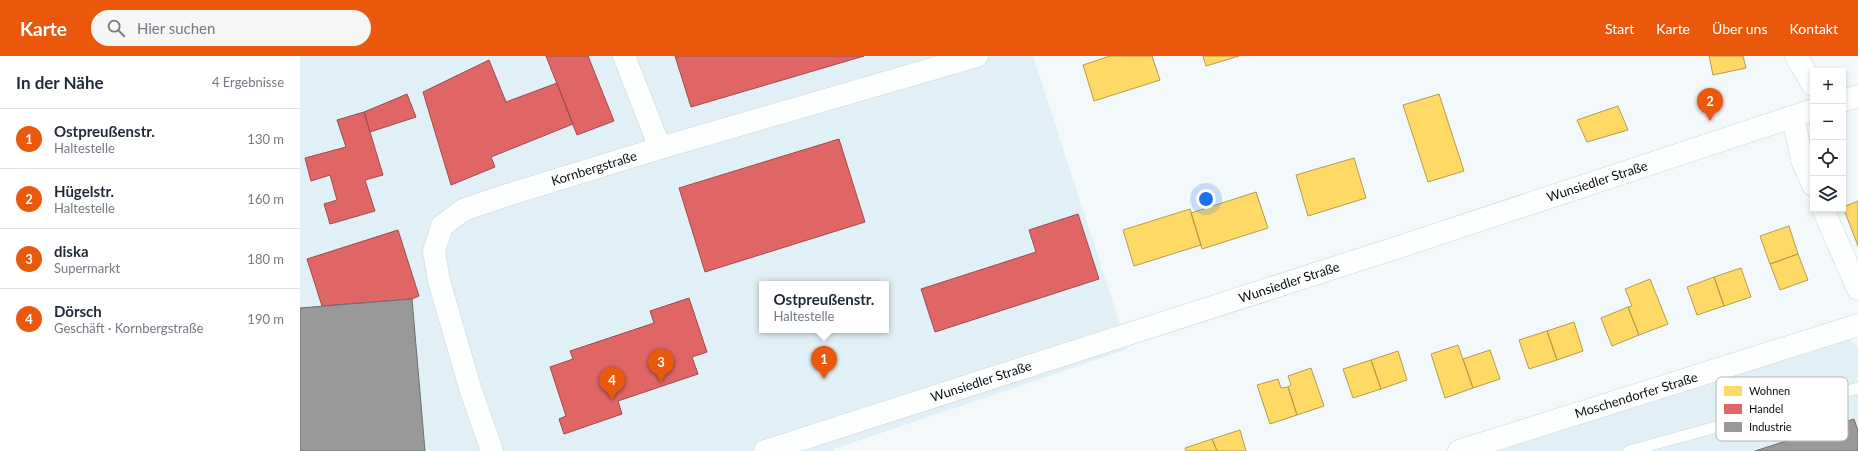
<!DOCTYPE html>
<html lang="de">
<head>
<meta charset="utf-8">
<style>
	:root { --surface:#fff; --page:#f6f6f7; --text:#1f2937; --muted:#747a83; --line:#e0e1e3; --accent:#ea580c }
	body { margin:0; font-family:Lato,sans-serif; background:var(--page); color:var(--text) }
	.controls { position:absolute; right:12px; top:12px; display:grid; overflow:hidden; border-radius:0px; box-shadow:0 2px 6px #0003 }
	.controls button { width:36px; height:36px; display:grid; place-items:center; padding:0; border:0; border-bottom:1px solid var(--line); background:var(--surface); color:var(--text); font:20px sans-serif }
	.you { position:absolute; left:906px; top:143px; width:14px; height:14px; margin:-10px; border:3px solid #fff; border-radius:50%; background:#1a73e8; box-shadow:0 0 0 6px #1a73e833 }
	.badge { display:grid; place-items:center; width:26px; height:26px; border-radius:50%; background:var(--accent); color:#fff; font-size:13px; font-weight:700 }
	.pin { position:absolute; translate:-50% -33px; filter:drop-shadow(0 1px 2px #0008) }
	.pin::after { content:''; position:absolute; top:21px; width:14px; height:12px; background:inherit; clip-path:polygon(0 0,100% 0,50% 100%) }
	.popup { position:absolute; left:459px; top:225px; width:130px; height:52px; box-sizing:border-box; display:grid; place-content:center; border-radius:0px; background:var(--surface); filter:drop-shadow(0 1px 3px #0005); font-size:13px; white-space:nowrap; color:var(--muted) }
	.popup b { font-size:15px; color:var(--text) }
	.popup::after { content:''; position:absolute; left:50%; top:100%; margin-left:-8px; border:8px solid transparent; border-top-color:var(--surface) }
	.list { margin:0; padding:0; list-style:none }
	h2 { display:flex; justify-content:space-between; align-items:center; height:52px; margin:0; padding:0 16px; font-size:17px }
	h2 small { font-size:13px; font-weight:400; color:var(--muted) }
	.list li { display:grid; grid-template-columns:26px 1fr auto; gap:12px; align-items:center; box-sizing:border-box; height:60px; padding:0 16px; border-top:1px solid var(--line) }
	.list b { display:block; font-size:15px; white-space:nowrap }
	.list p { margin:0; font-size:13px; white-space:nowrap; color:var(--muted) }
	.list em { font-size:13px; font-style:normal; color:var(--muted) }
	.icon { flex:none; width:22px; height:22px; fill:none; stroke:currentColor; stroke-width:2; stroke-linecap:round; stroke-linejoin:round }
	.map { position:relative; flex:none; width:1558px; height:395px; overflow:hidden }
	header { display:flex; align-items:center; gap:24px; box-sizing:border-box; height:56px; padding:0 20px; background:var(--accent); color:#fff }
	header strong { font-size:19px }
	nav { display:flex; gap:22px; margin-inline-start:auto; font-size:14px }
	.search { width:280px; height:36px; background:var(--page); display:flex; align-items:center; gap:10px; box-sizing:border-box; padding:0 14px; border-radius:22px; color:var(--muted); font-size:15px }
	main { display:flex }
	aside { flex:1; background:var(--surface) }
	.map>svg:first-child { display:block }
</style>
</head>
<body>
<header>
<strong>Karte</strong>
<div class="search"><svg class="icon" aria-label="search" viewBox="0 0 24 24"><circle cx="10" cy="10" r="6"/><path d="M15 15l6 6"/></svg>Hier suchen</div>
<nav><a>Start</a><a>Karte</a><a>Über uns</a><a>Kontakt</a></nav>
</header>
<main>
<aside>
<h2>In der Nähe<small>4 Ergebnisse</small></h2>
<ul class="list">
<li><span class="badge">1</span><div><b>Ostpreußenstr.</b><p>Haltestelle</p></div><em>130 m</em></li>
<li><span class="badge">2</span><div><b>Hügelstr.</b><p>Haltestelle</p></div><em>160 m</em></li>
<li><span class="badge">3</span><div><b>diska</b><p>Supermarkt</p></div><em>180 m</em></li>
<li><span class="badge">4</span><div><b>Dörsch</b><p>Geschäft · Kornbergstraße</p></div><em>190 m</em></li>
</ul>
</aside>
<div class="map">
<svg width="1558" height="395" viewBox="0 0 1558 395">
	<rect width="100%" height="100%" fill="#f3f8fa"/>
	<path fill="#e1eff7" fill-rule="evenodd" d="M0 0H733L828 293 534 393V395H0ZM462 228H586V274H462Z
		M1542 279 1558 290V395H1189Z"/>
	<path fill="#ffd966" stroke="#b59c4d" d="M810 0H852L860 24 794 45 783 9Z
		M903 0H939L906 10Z
		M1409 0H1443L1446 12 1413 19Z
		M1139 38 1164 115 1128 126 1103 49Z
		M1318 50 1328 74 1287 86 1277 64Z
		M1054 102 1066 142 1008 160 996 119Z
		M956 136 968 172 902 193 891 157Z
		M1558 145V190L1543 151Z
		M890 153 901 189 834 210 823 174Z
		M1489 170 1498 198 1470 208 1460 180Z
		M1498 198 1508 224 1480 234 1470 208Z
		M1441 212 1451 241 1424 250 1414 221Z
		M1414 221 1424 250 1397 259 1387 231Z
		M1350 223 1368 268 1339 279 1328 251 1332 250 1325 233Z
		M1328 251 1339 279 1312 290 1301 262Z
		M1274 266 1283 295 1257 304 1247 275Z
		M1247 275 1257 304 1229 313 1219 284Z
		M1158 289 1173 332 1145 342 1131 298Z
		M1190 294 1200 323 1173 332 1163 303Z
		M1098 295 1107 324 1081 333 1071 304Z
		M1071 304 1081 333 1053 342 1043 313Z
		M1011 312 1024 350 997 359 988 331 991 329 988 320Z
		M978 323 981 332 988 331 997 359 970 368 957 329Z
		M940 374 946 395H917L912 383Z
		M912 383 917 395H886L885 392Z"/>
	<path fill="#e06666" stroke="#9f4c4d" d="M246 0H288L314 65 277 79Z
		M375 0H564L391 51Z
		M189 4 206 46 257 27 273 68 191 101 195 111 151 129 123 36Z
		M107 38 116 61 70 76 64 56Z
		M64 56 83 119 65 124 75 155 30 168 24 148 37 144 30 119 11 125 5 102 46 91 37 64Z
		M539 83 565 166 405 216 379 132Z
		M778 158 799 223 635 276 621 233 736 196 729 174Z
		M98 174 119 240 112 243 22 250 7 203Z
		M389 242 407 296 392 301 398 318 318 345 322 358 264 378 259 363 266 360 250 311 273 303 270 295 354 267 350 255Z"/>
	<path fill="#999" stroke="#6d6f70" d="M112 243 125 395H0V252Z
		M1554 363 1558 375V395H1455Z"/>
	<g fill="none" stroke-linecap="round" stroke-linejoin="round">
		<defs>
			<path id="service" d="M1329 395 1558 332"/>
			<path id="minor" d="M324 0 360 92
				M1496 0 1513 29
				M1493 61 1502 104 1513 129
				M1523 153 1558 233
				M1159 395 1558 269"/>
			<path id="tertiary" d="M192 395 171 335 139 225 134 195 142 170 163 154 204 140 360 92 677 0"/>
			<path id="secondary" d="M1543 45 1558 40
				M465 395 1105 189 1513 54"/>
		</defs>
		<use href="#service" stroke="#ced4d7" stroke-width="12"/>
		<use href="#minor" stroke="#ced4d7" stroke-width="23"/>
		<use href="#tertiary" stroke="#ced4d7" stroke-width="23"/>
		<use href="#secondary" stroke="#ced4d7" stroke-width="23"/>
		<use href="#service" stroke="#fdfefe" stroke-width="11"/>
		<use href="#minor" stroke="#fdfefe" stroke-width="22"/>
		<use href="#tertiary" stroke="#fdfefe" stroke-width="22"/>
		<use href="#secondary" stroke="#fdfefe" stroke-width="22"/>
	</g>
	<g text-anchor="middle" stroke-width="4" stroke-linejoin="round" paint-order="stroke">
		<g font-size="13" fill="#070e12" stroke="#fff">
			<text transform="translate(294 112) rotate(-17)" y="5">Kornbergstraße</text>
			<text transform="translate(1297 125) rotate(-18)" y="5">Wunsiedler Straße</text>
			<text transform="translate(989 226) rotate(-18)" y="5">Wunsiedler Straße</text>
			<text transform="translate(681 325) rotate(-18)" y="5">Wunsiedler Straße</text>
			<text transform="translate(1336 339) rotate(-17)" y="5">Moschendorfer Straße</text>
		</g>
	</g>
	<rect x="1416" y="321" width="132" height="64" rx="6" fill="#fff" stroke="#b5b7b8" stroke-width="1"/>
	<rect x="1424" y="330" width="18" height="10" fill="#ffd966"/>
	<rect x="1424" y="348" width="18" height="10" fill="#e06666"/>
	<rect x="1424" y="366" width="18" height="10" fill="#999"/>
	<g font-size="11" fill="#070e12">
		<text x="1449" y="339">Wohnen</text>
		<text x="1449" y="357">Handel</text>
		<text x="1449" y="375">Industrie</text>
	</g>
</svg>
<div class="controls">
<button>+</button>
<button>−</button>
<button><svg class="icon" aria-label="locate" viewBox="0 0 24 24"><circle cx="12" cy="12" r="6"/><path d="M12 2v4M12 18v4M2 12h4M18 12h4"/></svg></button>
<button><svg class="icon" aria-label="layers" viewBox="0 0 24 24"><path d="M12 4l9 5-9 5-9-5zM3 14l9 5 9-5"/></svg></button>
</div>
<div class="you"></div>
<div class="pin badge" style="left:524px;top:323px">1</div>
<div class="popup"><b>Ostpreußenstr.</b>Haltestelle</div>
<div class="pin badge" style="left:1410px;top:65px">2</div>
<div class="pin badge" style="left:361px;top:326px">3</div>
<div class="pin badge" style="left:312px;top:344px">4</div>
</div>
</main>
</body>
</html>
